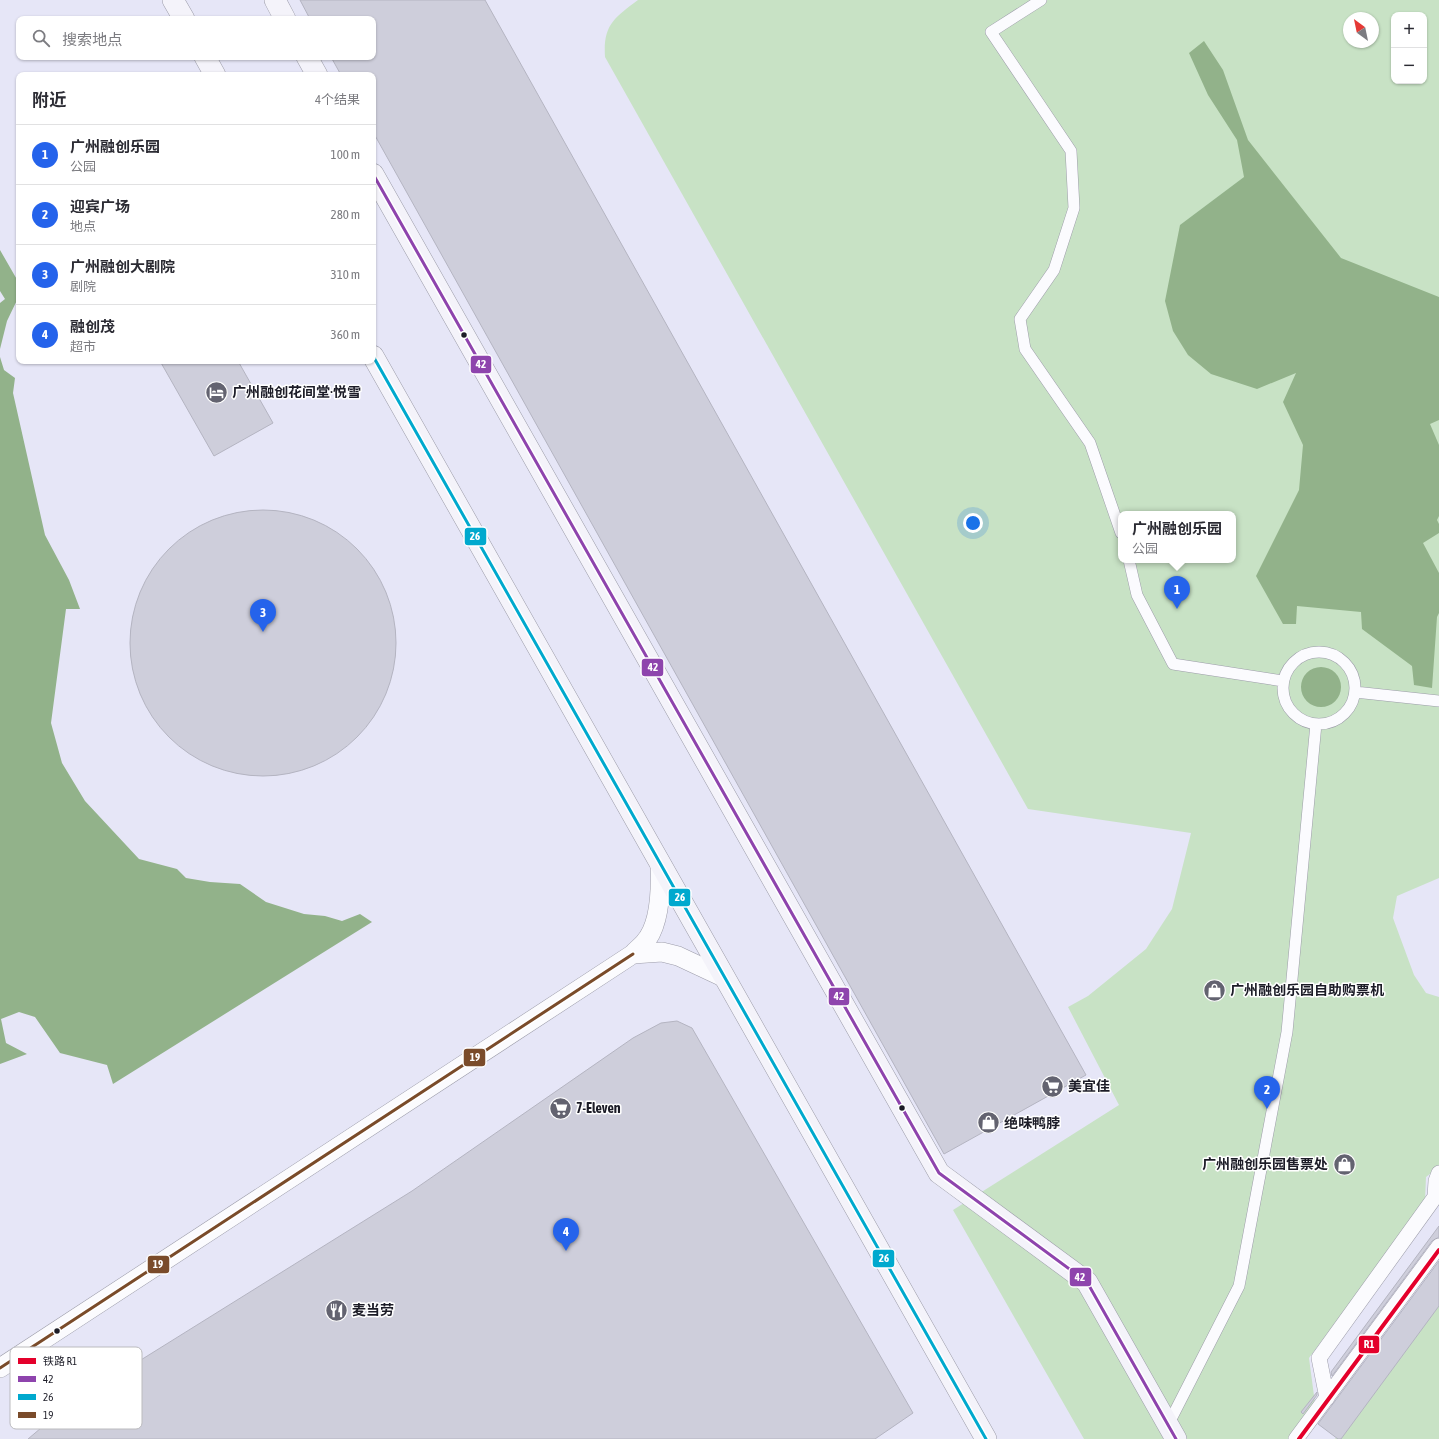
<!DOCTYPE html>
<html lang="zh">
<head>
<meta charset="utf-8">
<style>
	:root { --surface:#fff; --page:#f2f2f3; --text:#2b2b33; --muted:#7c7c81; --line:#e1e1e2; --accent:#2563eb }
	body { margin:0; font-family:"Asap Condensed","Noto Sans SC",sans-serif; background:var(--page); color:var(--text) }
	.controls { position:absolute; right:12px; top:12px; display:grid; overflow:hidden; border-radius:8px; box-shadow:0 1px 3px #0004 }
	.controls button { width:36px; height:36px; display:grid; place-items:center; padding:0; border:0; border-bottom:1px solid var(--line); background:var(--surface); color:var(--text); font:20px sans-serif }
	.compass { position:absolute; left:1343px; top:12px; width:36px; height:36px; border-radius:50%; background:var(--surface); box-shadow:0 1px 3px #0004; rotate:327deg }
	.you { position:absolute; left:973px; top:523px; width:14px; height:14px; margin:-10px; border:3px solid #fff; border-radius:50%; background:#1a73e8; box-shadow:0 0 0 6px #1a73e833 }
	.badge { display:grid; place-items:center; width:26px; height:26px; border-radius:50%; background:var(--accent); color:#fff; font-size:13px; font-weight:700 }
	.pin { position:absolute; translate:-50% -33px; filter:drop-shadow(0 1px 2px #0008) }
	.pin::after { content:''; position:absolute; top:21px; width:14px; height:12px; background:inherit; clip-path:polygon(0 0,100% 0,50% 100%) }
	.popup { position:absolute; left:1118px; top:511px; width:118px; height:52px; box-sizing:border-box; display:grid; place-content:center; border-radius:8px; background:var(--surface); filter:drop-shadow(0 1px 3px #0005); font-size:13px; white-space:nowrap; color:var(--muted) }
	.popup b { font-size:15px; color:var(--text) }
	.popup::after { content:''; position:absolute; left:50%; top:100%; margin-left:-8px; border:8px solid transparent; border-top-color:var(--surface) }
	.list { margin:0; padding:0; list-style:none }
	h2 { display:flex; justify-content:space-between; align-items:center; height:52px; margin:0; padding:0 16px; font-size:17px }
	h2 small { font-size:13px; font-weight:400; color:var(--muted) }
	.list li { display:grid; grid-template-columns:26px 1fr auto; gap:12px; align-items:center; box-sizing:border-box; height:60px; padding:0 16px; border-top:1px solid var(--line) }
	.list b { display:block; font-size:15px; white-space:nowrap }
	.list p { margin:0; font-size:13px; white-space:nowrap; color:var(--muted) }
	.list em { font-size:13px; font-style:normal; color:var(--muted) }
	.icon { flex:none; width:22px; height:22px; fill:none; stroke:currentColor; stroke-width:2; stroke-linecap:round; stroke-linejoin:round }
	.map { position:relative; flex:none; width:1439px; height:1439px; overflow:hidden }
	.search { position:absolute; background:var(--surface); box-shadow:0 1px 3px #0004; left:16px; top:16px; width:360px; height:44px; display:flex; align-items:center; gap:10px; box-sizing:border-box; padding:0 14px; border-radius:8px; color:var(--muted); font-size:15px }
	.panel { position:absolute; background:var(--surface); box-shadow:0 1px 3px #0004; left:16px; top:72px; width:360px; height:292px; border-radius:8px }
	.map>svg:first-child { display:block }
</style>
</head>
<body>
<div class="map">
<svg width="1439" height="1439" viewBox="0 0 1439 1439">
	<rect width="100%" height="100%" fill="#e6e6f7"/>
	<path fill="#c8e2c5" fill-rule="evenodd" d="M638 0H1439V878L1397 896 1393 918 1414 975 1426 993 1439 997V1167L1426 1177 1425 1201 1309 1358 1316 1411 1294 1439H1084L953 1210 1119 1105 1068 1007 1088 996 1146 949 1172 909 1191 833 1028 809 605 57C603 25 614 18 638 0ZM1394 15H1424V81H1394ZM1349 18H1373V42H1349ZM1121 514H1233V560H1121Z
		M1439 1296V1439H1335Z"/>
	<path fill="#92b28a" d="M1204 41 1223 70 1248 140 1341 258 1439 297V420L1430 424 1439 445V516L1437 520 1439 524V533L1423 543 1439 573V613L1437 617 1432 688 1414 685 1412 666 1362 629 1361 612 1297 606 1296 624H1283L1256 576 1299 490 1303 445 1283 402 1296 373 1257 389 1211 374 1188 355 1173 331 1165 301 1180 225 1244 177 1237 140 1208 95 1189 53Z
		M0 250 19 283V296L7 321 0 349V303L5 299 0 291Z
		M0 357 4 370 15 378 13 393 45 535 69 580 80 609H66L51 723 62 763 85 801 139 859 177 869 186 878 210 882 240 884 266 902 304 914 325 916 342 921 360 914 372 922 113 1084 107 1065 60 1053 35 1017 19 1012 1 1019 6 1043 27 1054 0 1064Z
		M1301 687a20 20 0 1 1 40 0a20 20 0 1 1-40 0Z"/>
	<path fill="#cecedb" stroke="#b4b4c1" d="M300 0H485L1086 1075 944 1154 373 132V75H341L331 57H373V19H310Z
		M160 361H238L273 423 214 456Z
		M130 643a133 133 0 1 1 266 0a133 133 0 1 1-266 0Z
		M677 1021 692 1028 913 1413 875 1439H28L67 1406 412 1191 633 1038 661 1023Z
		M1439 1226V1237L1432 1241 1332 1376 1331 1372Z
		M1439 1261V1306L1341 1439H1338L1318 1424Z
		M1317 1392V1395L1303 1414 1301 1412Z"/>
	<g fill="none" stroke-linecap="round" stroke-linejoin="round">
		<defs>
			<path id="pedestrian" d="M1041 0 991 32 1071 151 1074 208 1054 270 1020 319 1025 349 1090 443 1121 533
				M1129 560 1137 595 1173 664 1283 681
				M1283 688a36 36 0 1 1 72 0a36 36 0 1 1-72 0Z
				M1355 692 1439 701
				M1168 1425 1239 1286 1287 1032 1316 724"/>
			<path id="minor" d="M1327 1398 1319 1358 1435 1197 1436 1181 1439 1173
				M1296 1439 1439 1246"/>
			<path id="tertiary" d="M660 863C661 886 661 925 644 943 641 947 636 950 633 954L662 952 678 956 725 978
				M0 1368 633 954"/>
			<path id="secondary" d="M173 0 184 19
				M275 0 285 19
				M205 57 215 75
				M307 57 317 75
				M373 174 939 1173 1087 1282 1176 1439
				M373 356 986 1439"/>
		</defs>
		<use href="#pedestrian" stroke="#9c9ca9" stroke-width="12"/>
		<use href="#minor" stroke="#9c9ca9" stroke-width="16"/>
		<use href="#tertiary" stroke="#9c9ca9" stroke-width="20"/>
		<use href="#secondary" stroke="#9c9ca9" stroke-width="22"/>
		<use href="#pedestrian" stroke="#fbfbfe" stroke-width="11"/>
		<use href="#minor" stroke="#fbfbfe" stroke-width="15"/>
		<use href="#tertiary" stroke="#fbfbfe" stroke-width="19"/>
		<use href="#secondary" stroke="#f4f3fa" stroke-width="21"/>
		<defs>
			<path id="bus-1" d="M373 174 939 1173 1087 1282 1176 1439"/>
			<path id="bus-2" d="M373 356 986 1439"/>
			<path id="bus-3" d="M0 1368 633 954"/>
		</defs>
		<use href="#bus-1" stroke="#fff" stroke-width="6"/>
		<use href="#bus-2" stroke="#fff" stroke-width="6"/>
		<use href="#bus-3" stroke="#fff" stroke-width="6"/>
		<use href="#bus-1" stroke="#8e44ad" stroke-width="3"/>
		<use href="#bus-2" stroke="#00a9ce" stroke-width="3"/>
		<use href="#bus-3" stroke="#7a4b2a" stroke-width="3"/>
		<defs>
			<path id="rail-1" d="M1299 1439 1439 1250"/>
		</defs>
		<use href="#rail-1" stroke="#fff" stroke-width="7"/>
		<use href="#rail-1" stroke="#e4002b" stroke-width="4"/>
	</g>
	<defs>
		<symbol id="hotel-disc" viewBox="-11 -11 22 22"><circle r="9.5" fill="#636370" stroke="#fff"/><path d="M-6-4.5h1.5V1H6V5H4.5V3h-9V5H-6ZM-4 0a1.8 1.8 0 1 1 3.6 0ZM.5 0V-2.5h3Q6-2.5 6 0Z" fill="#fff"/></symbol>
		<symbol id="shop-disc" viewBox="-11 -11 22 22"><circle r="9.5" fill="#636370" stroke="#fff"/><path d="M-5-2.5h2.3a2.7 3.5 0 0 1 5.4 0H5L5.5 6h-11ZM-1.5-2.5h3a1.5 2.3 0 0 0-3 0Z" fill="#fff"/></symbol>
		<symbol id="supermarket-disc" viewBox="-11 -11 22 22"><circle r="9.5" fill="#636370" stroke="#fff"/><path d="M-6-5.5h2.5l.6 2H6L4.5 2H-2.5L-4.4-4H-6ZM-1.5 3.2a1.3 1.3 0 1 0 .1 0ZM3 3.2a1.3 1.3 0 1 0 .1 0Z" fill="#fff"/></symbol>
		<symbol id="restaurant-disc" viewBox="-11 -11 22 22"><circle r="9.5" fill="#636370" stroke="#fff"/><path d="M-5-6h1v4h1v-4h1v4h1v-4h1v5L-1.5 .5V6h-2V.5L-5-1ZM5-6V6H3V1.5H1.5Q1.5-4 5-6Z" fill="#fff"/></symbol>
	</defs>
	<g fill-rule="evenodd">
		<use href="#hotel-disc" x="204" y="380" width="25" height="25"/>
		<use href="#shop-disc" x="1202" y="978" width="25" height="25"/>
		<use href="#supermarket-disc" x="1040" y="1074" width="25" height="25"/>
		<use href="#supermarket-disc" x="548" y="1096" width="25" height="25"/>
		<use href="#shop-disc" x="976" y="1110" width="25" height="25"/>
		<use href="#shop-disc" x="1332" y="1152" width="25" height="25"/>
		<use href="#restaurant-disc" x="324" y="1298" width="25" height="25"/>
	</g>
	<g fill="#1c1c27" stroke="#fff" stroke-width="1.5">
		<circle cx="464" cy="335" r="3.5"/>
		<circle cx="902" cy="1108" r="3.5"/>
		<circle cx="57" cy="1331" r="3.5"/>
	</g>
	<g text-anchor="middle" stroke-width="3" stroke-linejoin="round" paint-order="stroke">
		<g font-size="14" font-weight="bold" fill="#1c1c27" stroke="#fff" text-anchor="start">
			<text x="232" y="397">广州融创花间堂·悦雪</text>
			<text x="1230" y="995">广州融创乐园自助购票机</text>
			<text x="1068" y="1091">美宜佳</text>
			<text x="576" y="1113">7-Eleven</text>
			<text x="1004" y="1128">绝味鸭脖</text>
			<text x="1328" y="1169" text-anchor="end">广州融创乐园售票处</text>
			<text x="352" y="1315">麦当劳</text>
		</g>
	</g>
	<rect x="10" y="1347" width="132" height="82" rx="6" fill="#fff" stroke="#bbbbbe" stroke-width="1"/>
	<rect x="18" y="1358" width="18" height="6" fill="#e4002b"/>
	<rect x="18" y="1376" width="18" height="6" fill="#8e44ad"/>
	<rect x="18" y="1394" width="18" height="6" fill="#00a9ce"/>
	<rect x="18" y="1412" width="18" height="6" fill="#7a4b2a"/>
	<g font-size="11" fill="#1c1c27">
		<text x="43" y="1365">铁路 R1</text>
		<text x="43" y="1383">42</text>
		<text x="43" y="1401">26</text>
		<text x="43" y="1419">19</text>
	</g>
	<g stroke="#fff" stroke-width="1.5">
		<rect x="470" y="355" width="22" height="19" rx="4" fill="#8e44ad"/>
		<rect x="464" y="527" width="23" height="19" rx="4" fill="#00a9ce"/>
		<rect x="641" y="658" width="23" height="19" rx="4" fill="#8e44ad"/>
		<rect x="668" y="888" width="23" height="19" rx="4" fill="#00a9ce"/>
		<rect x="828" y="987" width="22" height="19" rx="4" fill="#8e44ad"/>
		<rect x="463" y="1048" width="23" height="19" rx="4" fill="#7a4b2a"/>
		<rect x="872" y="1249" width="23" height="19" rx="4" fill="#00a9ce"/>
		<rect x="147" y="1255" width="23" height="19" rx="4" fill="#7a4b2a"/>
		<rect x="1069" y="1267" width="23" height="20" rx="4" fill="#8e44ad"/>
		<rect x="1358" y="1335" width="22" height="19" rx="4" fill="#e4002b"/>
	</g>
	<g font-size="11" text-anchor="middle" font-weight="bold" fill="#fff">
		<text x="481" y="368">42</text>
		<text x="475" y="540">26</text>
		<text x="653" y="671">42</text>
		<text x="680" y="901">26</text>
		<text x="839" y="1000">42</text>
		<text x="475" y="1061">19</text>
		<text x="884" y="1262">26</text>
		<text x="158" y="1268">19</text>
		<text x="1080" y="1281">42</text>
		<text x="1369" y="1348">R1</text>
	</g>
</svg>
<div class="controls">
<button>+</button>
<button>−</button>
</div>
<svg class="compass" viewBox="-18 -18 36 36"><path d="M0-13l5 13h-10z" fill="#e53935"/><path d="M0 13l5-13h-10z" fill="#7c7c81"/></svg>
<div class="you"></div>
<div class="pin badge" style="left:1177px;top:609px">1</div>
<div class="popup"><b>广州融创乐园</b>公园</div>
<div class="pin badge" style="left:1267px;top:1109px">2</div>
<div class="pin badge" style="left:263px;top:632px">3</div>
<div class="pin badge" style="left:566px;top:1251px">4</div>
<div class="search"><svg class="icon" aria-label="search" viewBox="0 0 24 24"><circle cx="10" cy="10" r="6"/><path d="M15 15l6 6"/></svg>搜索地点</div>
<section class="panel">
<h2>附近<small>4个结果</small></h2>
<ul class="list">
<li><span class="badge">1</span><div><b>广州融创乐园</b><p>公园</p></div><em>100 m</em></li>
<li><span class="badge">2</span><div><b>迎宾广场</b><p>地点</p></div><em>280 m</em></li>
<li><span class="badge">3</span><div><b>广州融创大剧院</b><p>剧院</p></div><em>310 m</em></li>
<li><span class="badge">4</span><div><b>融创茂</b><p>超市</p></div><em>360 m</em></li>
</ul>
</section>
</div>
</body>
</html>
